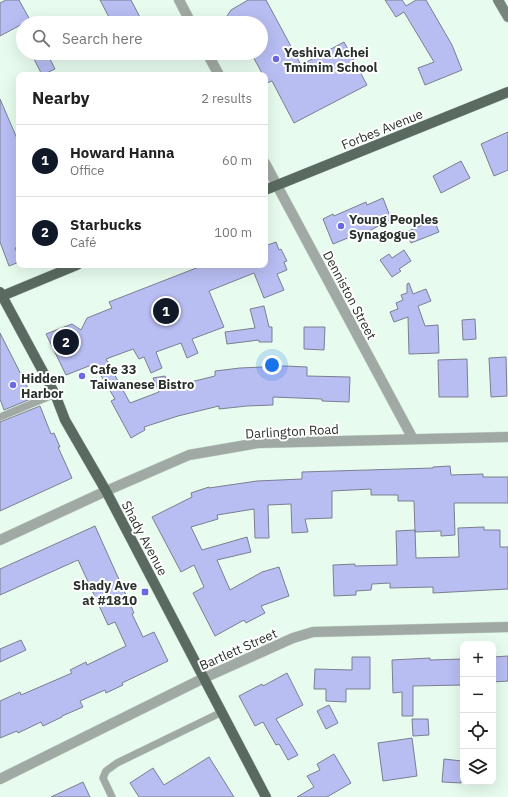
<!DOCTYPE html>
<html lang="en">
<head>
<meta charset="utf-8">
<style>
	:root { --surface:#fff; --page:#f6f6f6; --text:#222; --muted:#767676; --line:#e0e0e0; --accent:#111827 }
	body { margin:0; font-family:"IBM Plex Sans",sans-serif; background:var(--page); color:var(--text) }
	.controls { position:absolute; right:12px; bottom:12px; display:grid; overflow:hidden; border-radius:8px; box-shadow:0 4px 16px #0002 }
	.controls button { width:36px; height:36px; display:grid; place-items:center; padding:0; border:0; border-bottom:1px solid var(--line); background:var(--surface); color:var(--text); font:20px sans-serif }
	.you { position:absolute; left:272px; top:365px; width:14px; height:14px; margin:-10px; border:3px solid #fff; border-radius:50%; background:#1a73e8; box-shadow:0 0 0 6px #1a73e833 }
	.badge { display:grid; place-items:center; width:26px; height:26px; border-radius:50%; background:var(--accent); color:#fff; font-size:13px; font-weight:700 }
	.pin { position:absolute; translate:-50% -50%; border:2px solid #fff; box-shadow:0 1px 4px #0006 }
	.list { margin:0; padding:0; list-style:none }
	h2 { display:flex; justify-content:space-between; align-items:center; height:52px; margin:0; padding:0 16px; font-size:17px }
	h2 small { font-size:13px; font-weight:400; color:var(--muted) }
	.list li { display:grid; grid-template-columns:26px 1fr auto; gap:12px; align-items:center; box-sizing:border-box; height:72px; padding:0 16px; border-top:1px solid var(--line) }
	.list b { display:block; font-size:15px; white-space:nowrap }
	.list p { margin:0; font-size:13px; white-space:nowrap; color:var(--muted) }
	.list em { font-size:13px; font-style:normal; color:var(--muted) }
	.icon { flex:none; width:22px; height:22px; fill:none; stroke:currentColor; stroke-width:2; stroke-linecap:round; stroke-linejoin:round }
	.map { position:relative; flex:none; width:508px; height:797px; overflow:hidden }
	.search { position:absolute; background:var(--surface); box-shadow:0 4px 16px #0002; left:16px; top:16px; width:252px; height:44px; display:flex; align-items:center; gap:10px; box-sizing:border-box; padding:0 14px; border-radius:22px; color:var(--muted); font-size:15px }
	.panel { position:absolute; background:var(--surface); box-shadow:0 4px 16px #0002; left:16px; top:72px; width:252px; height:196px; border-radius:8px }
	.map>svg:first-child { display:block }
</style>
</head>
<body>
<div class="map">
<svg width="508" height="797" viewBox="0 0 508 797">
	<rect width="100%" height="100%" fill="#e7fcee"/>
	<path fill="#b8bdf2" stroke="#7c7e91" d="M6 0H19L30 20 0 36V3Z
		M100 0H131L143 23H112Z
		M248 0H266L301 65 344 42 367 85 294 123 272 81 267 83 265 80V75H263L251 53H261V23H235L233 19 227 16 231 10Z
		M385 0H402L406 6 416 0H426L452 45 462 70 425 85 418 68 434 62 404 12 396 17Z
		M31 53H47L55 69 42 75Z
		M0 99 19 143V246L15 248 19 257V262L9 266 0 242Z
		M508 132V170L494 176 481 144Z
		M461 161 470 178 441 193 433 176Z
		M383 198 391 219 371 230 365 232V231L333 244 323 219 333 214 334 216 366 202 367 205Z
		M434 220 439 232 411 243 406 232Z
		M276 242 279 250 281 249 287 261 284 262 287 270 277 274 284 290 264 298 254 273 209 291 224 327 192 339 198 353 187 358 181 343 156 352 162 368 151 373 144 357 139 359 133 349 106 359 130 403 159 392 153 378 165 376 170 387 215 376V371L240 368 286 366 307 367V376L350 377 349 402 322 401V399L273 397V405L247 406 219 409V406L178 416 144 427 145 430 131 438 111 401 115 399 94 364 66 375 46 334 72 324 81 330 87 318 112 308 109 302 204 265H265V246Z
		M404 250 411 261 399 269 401 271 392 277 380 260 389 254 392 258Z
		M409 283 413 294 426 289 431 301 418 306 425 326 438 325 439 353 409 354 408 317 394 322 390 312 398 309 396 303 403 300 401 295 407 293V284Z
		M264 306 269 327H272V342H259V340L227 344 225 332 255 328 250 309Z
		M475 319 476 339 463 340 462 320Z
		M304 327H325L324 350 304 349Z
		M0 333 33 398 4 410 0 399Z
		M506 357 507 396 491 397 489 358Z
		M467 359 468 397H439L438 360Z
		M40 406 51 434 54 433 60 447H58L72 478 0 511V422Z
		M450 466 451 475 483 474V477H508V503H454L455 535 441 536V531L415 532 414 501H398V495H371V489L332 491V518L305 519 308 532 292 533 291 504 268 505 269 538H255L254 509 217 515 218 519 191 527 202 550 247 537 251 552 217 560 230 590 262 572 279 567 289 596 261 606 265 613 246 623 244 620 215 636 193 593 204 587 194 565 181 572 152 517 192 497 191 493 209 487V488L257 481 302 479V472L433 468V467Z
		M95 526 134 613 132 614 143 637 154 632 168 661 122 683 123 685 106 693 105 690 80 701 83 707 62 716V717L43 726 41 722 18 733 17 731 0 738V701L20 692 21 695 72 673 70 670 86 662 87 665 126 646 115 622 108 625 78 560 0 595V569Z
		M484 527V530H500V547H508V589L433 593V587L390 588V583L372 584 371 590 356 591V595L334 596 333 565 355 564V566L397 565 396 531 415 530 416 558 459 557 458 528Z
		M21 640 26 650 0 662V649Z
		M508 656V681L493 682V657Z
		M352 657H370V689H346V702L326 701V689H314L315 669 352 670Z
		M430 658V660L463 659V685L413 686V716H402V692L393 693 392 660Z
		M287 673 303 705 276 719 298 755 288 760 279 744 276 745 263 722 255 726 239 696 262 684 263 686Z
		M329 705 338 723 326 729 317 711Z
		M412 719H428L429 735 413 736Z
		M412 738 417 776 383 781 378 743Z
		M334 754 351 783 327 797H297L314 787 307 776 320 770 317 764Z
		M209 757 234 797H139L130 783 153 768 164 785Z
		M444 759 462 761 461 783 442 782Z
		M83 782 90 797H51Z"/>
	<g fill="none" stroke-linecap="round" stroke-linejoin="round">
		<defs>
			<path id="service" d="M0 417 55 394
				M112 797 103 778 106 771 117 763 222 712"/>
			<path id="minor" d="M179 0 191 23
				M207 53 219 75
				M265 163 413 439
				M0 540 106 491 189 455 258 443 508 437
				M0 779 204 678 293 638 313 632 508 627"/>
			<path id="secondary" d="M498 0 508 17"/>
			<path id="primary" d="M265 190 508 92
				M0 292 55 394 65 420 106 491 266 797
				M0 297 77 265"/>
		</defs>
		<use href="#service" stroke="#c5d7cb" stroke-width="8"/>
		<use href="#minor" stroke="#c5d7cb" stroke-width="11"/>
		<use href="#secondary" stroke="#c5d7cb" stroke-width="11"/>
		<use href="#primary" stroke="#c5d7cb" stroke-width="11"/>
		<use href="#service" stroke="#a0a9a3" stroke-width="7"/>
		<use href="#minor" stroke="#a0a9a3" stroke-width="10"/>
		<use href="#secondary" stroke="#77847c" stroke-width="10"/>
		<use href="#primary" stroke="#5a6a60" stroke-width="10"/>
	</g>
	<g fill="#6d68e2" stroke="#fff" stroke-width="1.5">
		<circle cx="276" cy="59" r="4"/>
		<circle cx="341" cy="226" r="4"/>
		<circle cx="82" cy="376" r="4"/>
		<circle cx="13" cy="385" r="4"/>
		<rect x="141" y="588" width="8" height="8" rx="2"/>
	</g>
	<g text-anchor="middle" stroke-width="4" stroke-linejoin="round" paint-order="stroke">
		<g font-size="13" font-weight="bold" fill="#29312c" stroke="#fff" text-anchor="start">
			<text x="284" y="57">Yeshiva Achei<tspan x="284" dy="15">Tmimim School</tspan></text>
			<text x="349" y="224">Young Peoples<tspan x="349" dy="15">Synagogue</tspan></text>
			<text x="90" y="374">Cafe 33<tspan x="90" dy="15">Taiwanese Bistro</tspan></text>
			<text x="21" y="383">Hidden<tspan x="21" dy="15">Harbor</tspan></text>
			<text x="137" y="590" text-anchor="end">Shady Ave<tspan x="137" dy="15">at #1810</tspan></text>
		</g>
		<g font-size="13" fill="#29312c" stroke="#fff">
			<text transform="translate(382 129) rotate(-22)" y="5">Forbes Avenue</text>
			<text transform="translate(350 295) rotate(62)" y="5">Denniston Street</text>
			<text transform="translate(292 431) rotate(-3)" y="5">Darlington Road</text>
			<text transform="translate(145 538) rotate(62)" y="5">Shady Avenue</text>
			<text transform="translate(238 649) rotate(-24)" y="5">Bartlett Street</text>
		</g>
	</g>
</svg>
<div class="controls">
<button>+</button>
<button>−</button>
<button><svg class="icon" aria-label="locate" viewBox="0 0 24 24"><circle cx="12" cy="12" r="6"/><path d="M12 2v4M12 18v4M2 12h4M18 12h4"/></svg></button>
<button><svg class="icon" aria-label="layers" viewBox="0 0 24 24"><path d="M12 4l9 5-9 5-9-5zM3 14l9 5 9-5"/></svg></button>
</div>
<div class="you"></div>
<div class="pin badge" style="left:166px;top:311px">1</div>
<div class="pin badge" style="left:66px;top:342px">2</div>
<div class="search"><svg class="icon" aria-label="search" viewBox="0 0 24 24"><circle cx="10" cy="10" r="6"/><path d="M15 15l6 6"/></svg>Search here</div>
<section class="panel">
<h2>Nearby<small>2 results</small></h2>
<ul class="list">
<li><span class="badge">1</span><div><b>Howard Hanna</b><p>Office</p></div><em>60 m</em></li>
<li><span class="badge">2</span><div><b>Starbucks</b><p>Café</p></div><em>100 m</em></li>
</ul>
</section>
</div>
</body>
</html>
